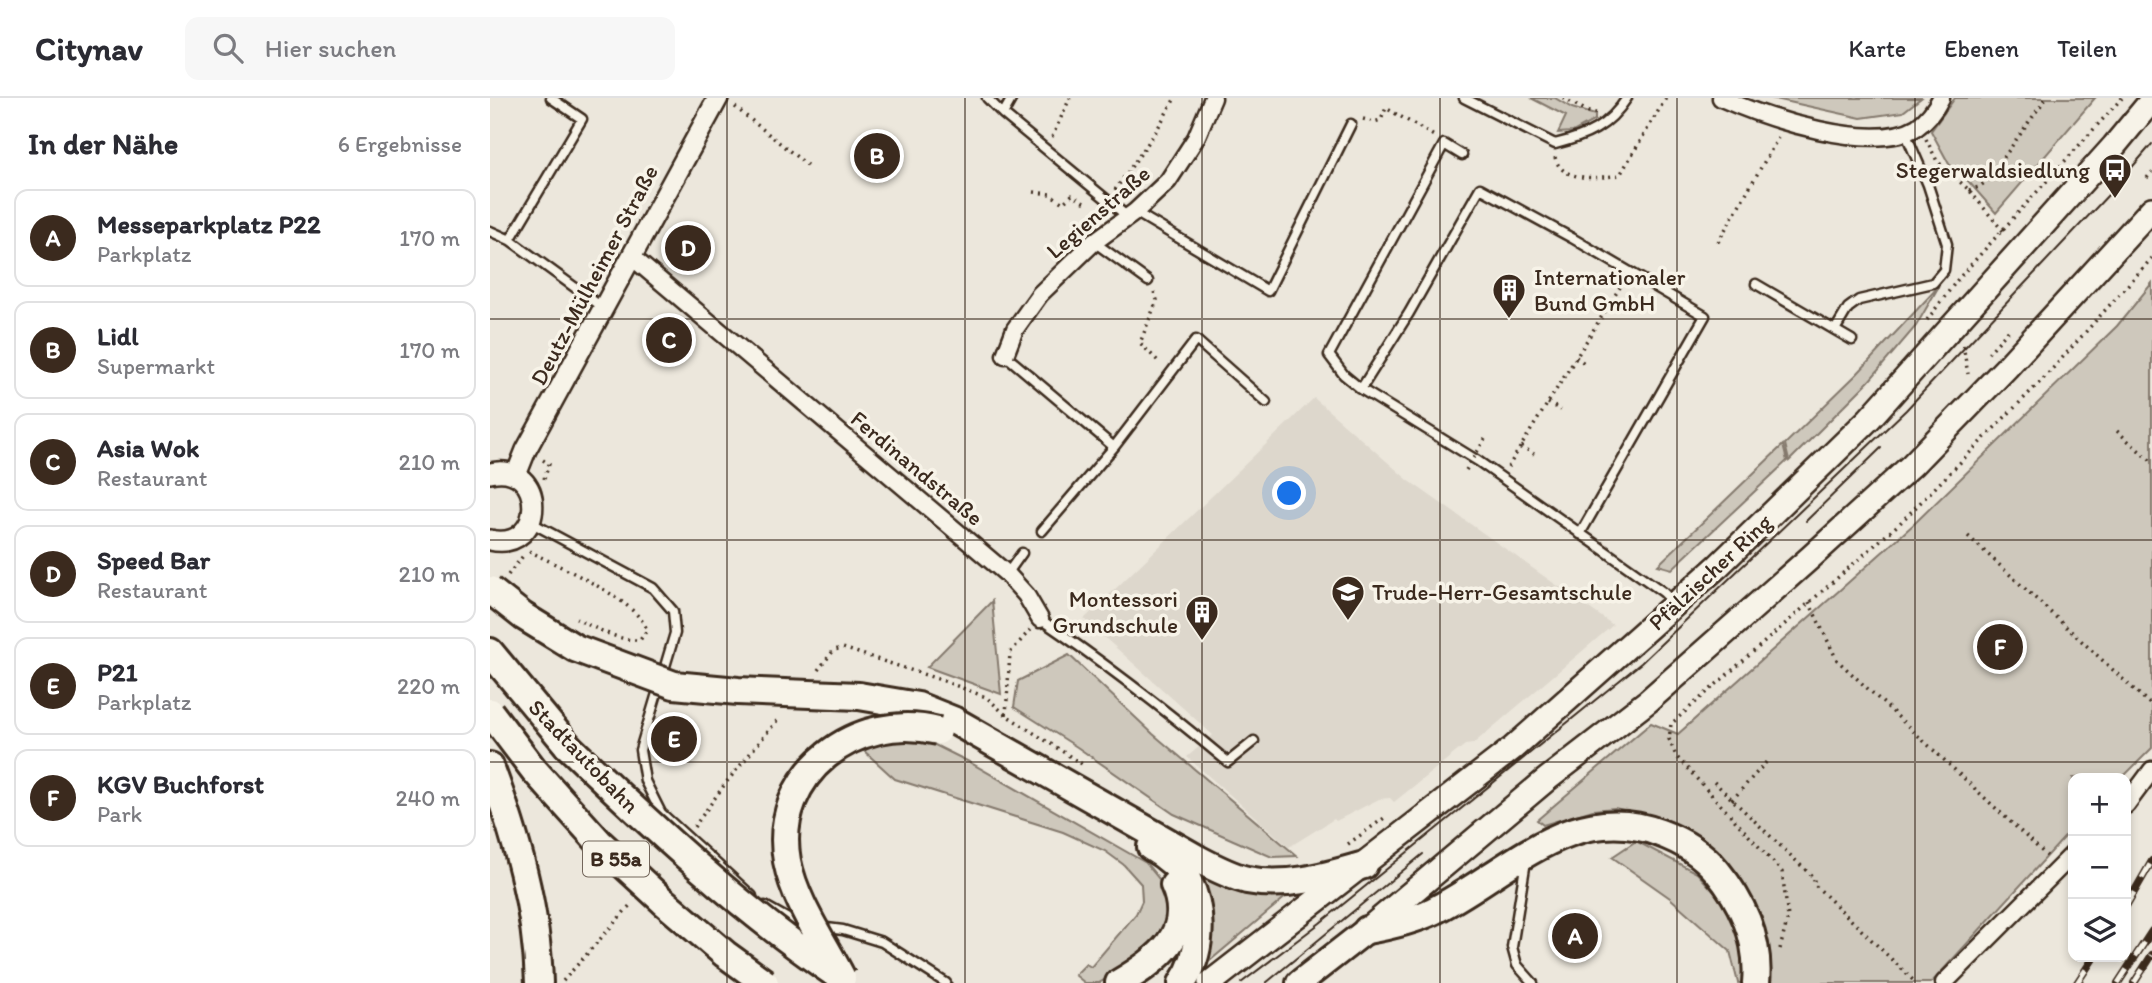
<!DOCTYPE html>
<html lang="de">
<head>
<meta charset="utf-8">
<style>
	:root { --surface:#fff; --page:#f7f7f7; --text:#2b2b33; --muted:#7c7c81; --line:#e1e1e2; --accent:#3b2a1e }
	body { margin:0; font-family:Itim,sans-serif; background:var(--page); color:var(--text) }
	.controls { position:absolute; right:21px; bottom:21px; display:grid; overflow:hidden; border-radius:14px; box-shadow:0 4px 10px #0003 }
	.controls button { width:63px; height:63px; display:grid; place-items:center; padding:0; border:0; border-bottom:2px solid var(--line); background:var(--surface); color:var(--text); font:35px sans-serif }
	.you { position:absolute; left:800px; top:396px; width:24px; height:24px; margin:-18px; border:5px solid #fff; border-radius:50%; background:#1a73e8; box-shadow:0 0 0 10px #1a73e833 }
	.badge { display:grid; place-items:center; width:46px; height:46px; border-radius:50%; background:var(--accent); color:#fff; font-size:23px; font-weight:700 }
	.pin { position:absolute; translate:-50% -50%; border:4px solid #fff; box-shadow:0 2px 7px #0006 }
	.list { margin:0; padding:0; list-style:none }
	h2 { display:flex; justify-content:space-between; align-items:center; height:91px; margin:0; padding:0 28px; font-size:30px }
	h2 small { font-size:23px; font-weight:400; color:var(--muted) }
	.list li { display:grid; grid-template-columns:46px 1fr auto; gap:21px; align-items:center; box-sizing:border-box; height:98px; margin:0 14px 14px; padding:0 14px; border:2px solid var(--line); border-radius:14px }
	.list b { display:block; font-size:26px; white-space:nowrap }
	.list p { margin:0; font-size:23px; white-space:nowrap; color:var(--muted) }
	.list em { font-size:23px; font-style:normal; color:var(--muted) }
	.icon { flex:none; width:38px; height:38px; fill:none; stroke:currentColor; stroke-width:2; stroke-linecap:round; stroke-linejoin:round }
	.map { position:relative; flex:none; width:1662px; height:885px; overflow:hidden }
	header { display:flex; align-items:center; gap:42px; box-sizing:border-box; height:98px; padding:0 35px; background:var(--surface); border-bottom:2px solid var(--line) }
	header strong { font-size:33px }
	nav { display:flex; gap:38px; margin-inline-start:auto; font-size:24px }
	.search { width:490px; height:63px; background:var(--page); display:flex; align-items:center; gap:18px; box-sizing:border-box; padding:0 24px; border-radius:14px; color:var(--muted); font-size:26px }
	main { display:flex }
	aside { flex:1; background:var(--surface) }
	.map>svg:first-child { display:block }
</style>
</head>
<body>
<header>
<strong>Citynav</strong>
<div class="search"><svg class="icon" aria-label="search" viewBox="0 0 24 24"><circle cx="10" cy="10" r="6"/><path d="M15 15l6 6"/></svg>Hier suchen</div>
<nav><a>Karte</a><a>Ebenen</a><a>Teilen</a></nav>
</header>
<main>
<aside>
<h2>In der Nähe<small>6 Ergebnisse</small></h2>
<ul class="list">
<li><span class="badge">A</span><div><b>Messeparkplatz P22</b><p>Parkplatz</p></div><em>170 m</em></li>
<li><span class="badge">B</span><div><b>Lidl</b><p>Supermarkt</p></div><em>170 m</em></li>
<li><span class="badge">C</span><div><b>Asia Wok</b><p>Restaurant</p></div><em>210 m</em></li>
<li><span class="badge">D</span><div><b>Speed Bar</b><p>Restaurant</p></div><em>210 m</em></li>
<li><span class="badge">E</span><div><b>P21</b><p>Parkplatz</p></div><em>220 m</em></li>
<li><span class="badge">F</span><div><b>KGV Buchforst</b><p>Park</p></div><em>240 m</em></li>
</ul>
</aside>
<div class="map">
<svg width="1662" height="885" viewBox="0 0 1662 885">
	<rect width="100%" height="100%" fill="#ece7dc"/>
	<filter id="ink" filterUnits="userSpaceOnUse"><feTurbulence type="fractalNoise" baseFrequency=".0143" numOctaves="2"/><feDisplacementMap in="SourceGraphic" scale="14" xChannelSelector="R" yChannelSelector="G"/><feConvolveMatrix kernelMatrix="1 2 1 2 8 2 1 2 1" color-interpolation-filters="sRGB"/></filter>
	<g filter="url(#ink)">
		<path fill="#ddd7cc" d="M824 300 918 382 1123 527 983 646 975 647 904 704 900 700 889 701 846 723 844 721 799 749 697 659 723 637 594 521Z"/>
		<path fill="#cec8bc" stroke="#84796d" stroke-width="2" d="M1041 0H1065L1082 10 1105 17V22L1083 34 1068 35 1076 18Z
			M1281 0H1431L1413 14 1371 20Z
			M1465 0H1605L1506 115 1479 84 1459 66 1441 33Z
			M1662 185V650L1632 680H1583V730L1441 885H1248L1240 853 1180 800 1122 759 1146 743 1207 775 1229 799 1255 790 1215 746 1173 722 1125 710 1103 712 1053 727 1047 722 1161 625 1188 636 1424 426 1627 228Z
			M1449 188 1426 228 1379 283 1299 363 1295 346 1367 276Z
			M1293 347 1297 363 1182 471 1168 467Z
			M502 503 511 596 437 569Z
			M579 557 663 636 807 758 782 759 684 716 587 649 524 609 528 583Z
			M407 642 439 644 479 664 656 765 674 787 681 817 660 854 609 885H595L585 877 596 866 601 869 646 816 652 803 651 786 634 767 615 753 573 734 405 681 373 652 382 646Z
			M700 773 798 797 716 866Z"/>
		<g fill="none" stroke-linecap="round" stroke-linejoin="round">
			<defs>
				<path id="service" d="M497 0 513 16 638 119
					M974 0 1065 46C1097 38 1118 29 1137 0
					M513 16 522 0
					M645 114 778 193 861 26
					M0 133 20 142 113 210
					M20 142 92 21 61 0
					M604 144 658 183
					M1266 186 1362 242
					M1345 232 1358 210 1369 202 1443 185 1454 172 1457 146 1438 87 1415 34
					M515 257 624 349
					M871 291 854 277 839 257 954 46 972 57
					M40 424 163 490 183 513 185 535 150 652 155 683 171 715 262 798
					M552 433 624 349 706 242 776 304
					M1090 436 1215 218 1082 140 990 90 919 215 871 291 988 363 1173 494 1184 505
					M517 476 532 455
					M550 521C615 565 678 614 738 664L764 643
					M1036 763 1022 849 1027 867 1043 885
					M275 808 307 826 317 827
					M329 829 353 832 392 844 456 885"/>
				<path id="minor" d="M1231 0C1276 20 1382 56 1427 29 1437 22 1446 10 1451 0
					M142 159 517 476 536 497 550 521
					M515 257 525 231 550 196 604 144 645 114 678 83 706 40 723 0
					M1636 707 1662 672
					M1454 885 1583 756"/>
				<path id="tertiary" d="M0 375C57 362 57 455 0 442
					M26 377 36 352 228 0"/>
				<path id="secondary" d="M877 832 1056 682 1158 603 1321 459 1422 367 1517 269 1662 111
					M720 885 1023 650 1228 468 1379 321 1624 48 1662 2"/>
				<path id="primary" d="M809 885 877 832"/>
				<path id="trunk" d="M0 554 78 648
					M369 598 428 608 463 622 708 761C723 769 740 778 757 782 797 790 836 778 874 767
					M0 668C26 738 47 810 49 885
					M661 749C676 758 689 768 698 783 714 813 712 857 692 885
					M877 832C899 828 922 823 943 813 1016 777 1080 701 1170 735 1192 743 1212 755 1227 773 1254 806 1270 842 1266 885
					M629 885C666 863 706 836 684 787"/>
			</defs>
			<use href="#service" stroke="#3b2a1e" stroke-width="13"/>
			<use href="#minor" stroke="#3b2a1e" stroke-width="21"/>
			<use href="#tertiary" stroke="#3b2a1e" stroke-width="24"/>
			<use href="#secondary" stroke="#3b2a1e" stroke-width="28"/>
			<use href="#primary" stroke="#3b2a1e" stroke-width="30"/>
			<use href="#trunk" stroke="#3b2a1e" stroke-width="32"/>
			<path stroke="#3b2a1e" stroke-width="3.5" stroke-dasharray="2 5" stroke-linecap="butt" d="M1073 0 1099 14 1106 15
				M245 9 317 67
				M873 21 884 24 891 22 896 10 944 38
				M562 39 580 0
				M1436 41 1447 63 1479 92 1513 133
				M1065 59C1071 85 1109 80 1130 77L1176 0
				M1657 80 1662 74
				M625 92 665 35 685 0
				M1479 92 1489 89 1497 83 1556 0
				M544 94 560 96 573 105 582 97 594 104 596 103
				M1228 144 1288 40
				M664 194 667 202 650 245 670 265
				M1437 222 1468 181 1632 0
				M1473 247 1478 276
				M1498 255 1521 230
				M1086 259 1097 267
				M1058 305 1071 312
				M1627 333 1662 364
				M1031 348 1044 356
				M53 362 59 366 54 381
				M1018 369 1132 186
				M1478 438 1662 608
				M39 453 51 459
				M18 477 33 458
				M1319 504 1347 562 1557 758
				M328 572 344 552 353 550 454 583 496 599 516 617 595 668
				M516 617 520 555 540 532
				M1224 684 1324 780V786L1426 885
				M1242 702 1278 662
				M204 729 235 686 290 619
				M858 746 897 718
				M1290 851 1298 819 1292 774 1186 658 1179 641 1181 626 1410 425 1556 278 1662 160
				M73 883 142 805"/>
			<use href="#service" stroke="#f7f3e8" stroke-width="8"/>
			<use href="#minor" stroke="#f7f3e8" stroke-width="16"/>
			<use href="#tertiary" stroke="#f7f3e8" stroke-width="19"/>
			<use href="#secondary" stroke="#f7f3e8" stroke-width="23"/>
			<use href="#primary" stroke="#f7f3e8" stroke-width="24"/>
			<use href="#trunk" stroke="#f7f3e8" stroke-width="26"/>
			<path stroke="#3b2a1e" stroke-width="2" d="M1316 423 1391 350
				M751 885 830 825 1151 565 1416 312 1619 96 1662 46
				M776 885 933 756"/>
			<defs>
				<path id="rail" d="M1636 808 1662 763
					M1587 885 1604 859
					M1628 885 1662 833
					M1644 885 1662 857"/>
			</defs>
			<use href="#rail" stroke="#3b2a1e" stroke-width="8"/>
			<use href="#rail" stroke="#f7f3e8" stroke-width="5" stroke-dasharray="16" stroke-linecap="butt"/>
			<defs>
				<path id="trunk-bridge" d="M0 492 33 518 85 550 184 587 248 593 369 598
					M0 614 44 672 109 744 173 803 235 856 275 885
					M78 648C163 730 249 810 347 877
					M352 880C333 843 305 804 297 763 281 676 367 612 448 633"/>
			</defs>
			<use href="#trunk-bridge" stroke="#3b2a1e" stroke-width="32" stroke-linecap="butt"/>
			<path stroke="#3b2a1e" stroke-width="3.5" stroke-dasharray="2 5" stroke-linecap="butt" d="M976 372 995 341
				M51 459C79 473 147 503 157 532L150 542C128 543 106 530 86 521"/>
			<use href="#trunk-bridge" stroke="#f7f3e8" stroke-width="26"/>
		</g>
	</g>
	<path fill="none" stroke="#3b2a1e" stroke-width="2" stroke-opacity="0.55" d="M237 0V885M475 0V885M712 0V885M950 0V885M1187 0V885M1425 0V885M0 221H1662M0 442H1662M0 664H1662"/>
	<defs>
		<symbol id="bus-pin" viewBox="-11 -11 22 30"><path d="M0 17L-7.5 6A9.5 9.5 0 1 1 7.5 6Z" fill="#3b2a1e" stroke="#f7f3e8"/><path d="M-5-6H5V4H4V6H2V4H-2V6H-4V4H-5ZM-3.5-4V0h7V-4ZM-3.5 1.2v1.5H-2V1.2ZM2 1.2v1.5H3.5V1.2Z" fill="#fff"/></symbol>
		<symbol id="building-pin" viewBox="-11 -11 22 30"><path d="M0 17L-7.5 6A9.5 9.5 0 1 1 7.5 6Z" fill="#3b2a1e" stroke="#f7f3e8"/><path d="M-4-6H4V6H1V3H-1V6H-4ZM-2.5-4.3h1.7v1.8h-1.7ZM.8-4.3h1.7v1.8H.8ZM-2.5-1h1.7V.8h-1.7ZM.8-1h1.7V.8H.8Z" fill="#fff"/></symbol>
		<symbol id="school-pin" viewBox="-11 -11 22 30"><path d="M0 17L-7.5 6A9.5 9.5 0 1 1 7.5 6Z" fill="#3b2a1e" stroke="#f7f3e8"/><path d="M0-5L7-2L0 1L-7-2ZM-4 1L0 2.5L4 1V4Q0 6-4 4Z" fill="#fff"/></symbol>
	</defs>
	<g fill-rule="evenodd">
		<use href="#bus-pin" x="1606" y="53" width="38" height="52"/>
		<use href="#building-pin" x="1000" y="173" width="38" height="52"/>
		<use href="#school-pin" x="839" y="475" width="38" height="52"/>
		<use href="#building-pin" x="693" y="495" width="38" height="52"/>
	</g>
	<g text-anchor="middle" stroke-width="7" stroke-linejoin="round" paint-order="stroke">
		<rect fill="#f7f3e8" stroke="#73665b" stroke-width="2" x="93" y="743.5" width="66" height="35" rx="5"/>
		<g font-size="21" font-weight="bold" fill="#3b2a1e">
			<text x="126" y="768">B 55a</text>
		</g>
		<g font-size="23" fill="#3b2a1e" stroke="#f7f3e8" text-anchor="end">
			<text x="1600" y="80">Stegerwaldsiedlung</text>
			<text x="1044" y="187" text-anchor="start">Internationaler<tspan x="1044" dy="26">Bund GmbH</tspan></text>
			<text x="882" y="502" text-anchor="start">Trude-Herr-Gesamtschule</text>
			<text x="688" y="509">Montessori<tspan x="688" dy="26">Grundschule</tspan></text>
		</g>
		<g font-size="23" fill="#3b2a1e" stroke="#f7f3e8">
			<text transform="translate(608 114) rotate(-41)" y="8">Legienstraße</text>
			<text transform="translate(104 177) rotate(-62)" y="8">Deutz-Mülheimer Straße</text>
			<text transform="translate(427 370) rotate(40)" y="8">Ferdinandstraße</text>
			<text transform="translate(1220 474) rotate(-43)" y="8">Pfälzischer Ring</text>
			<text transform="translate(94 658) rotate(46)" y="8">Stadtautobahn</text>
		</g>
	</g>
</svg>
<div class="controls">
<button>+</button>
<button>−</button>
<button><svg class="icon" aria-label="layers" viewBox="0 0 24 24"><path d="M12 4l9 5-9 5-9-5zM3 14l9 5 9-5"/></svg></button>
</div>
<div class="you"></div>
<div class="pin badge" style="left:1085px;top:838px">A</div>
<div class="pin badge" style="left:387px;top:58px">B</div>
<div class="pin badge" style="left:179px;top:242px">C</div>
<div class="pin badge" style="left:198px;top:150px">D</div>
<div class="pin badge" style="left:184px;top:641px">E</div>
<div class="pin badge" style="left:1510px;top:549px">F</div>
</div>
</main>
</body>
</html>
